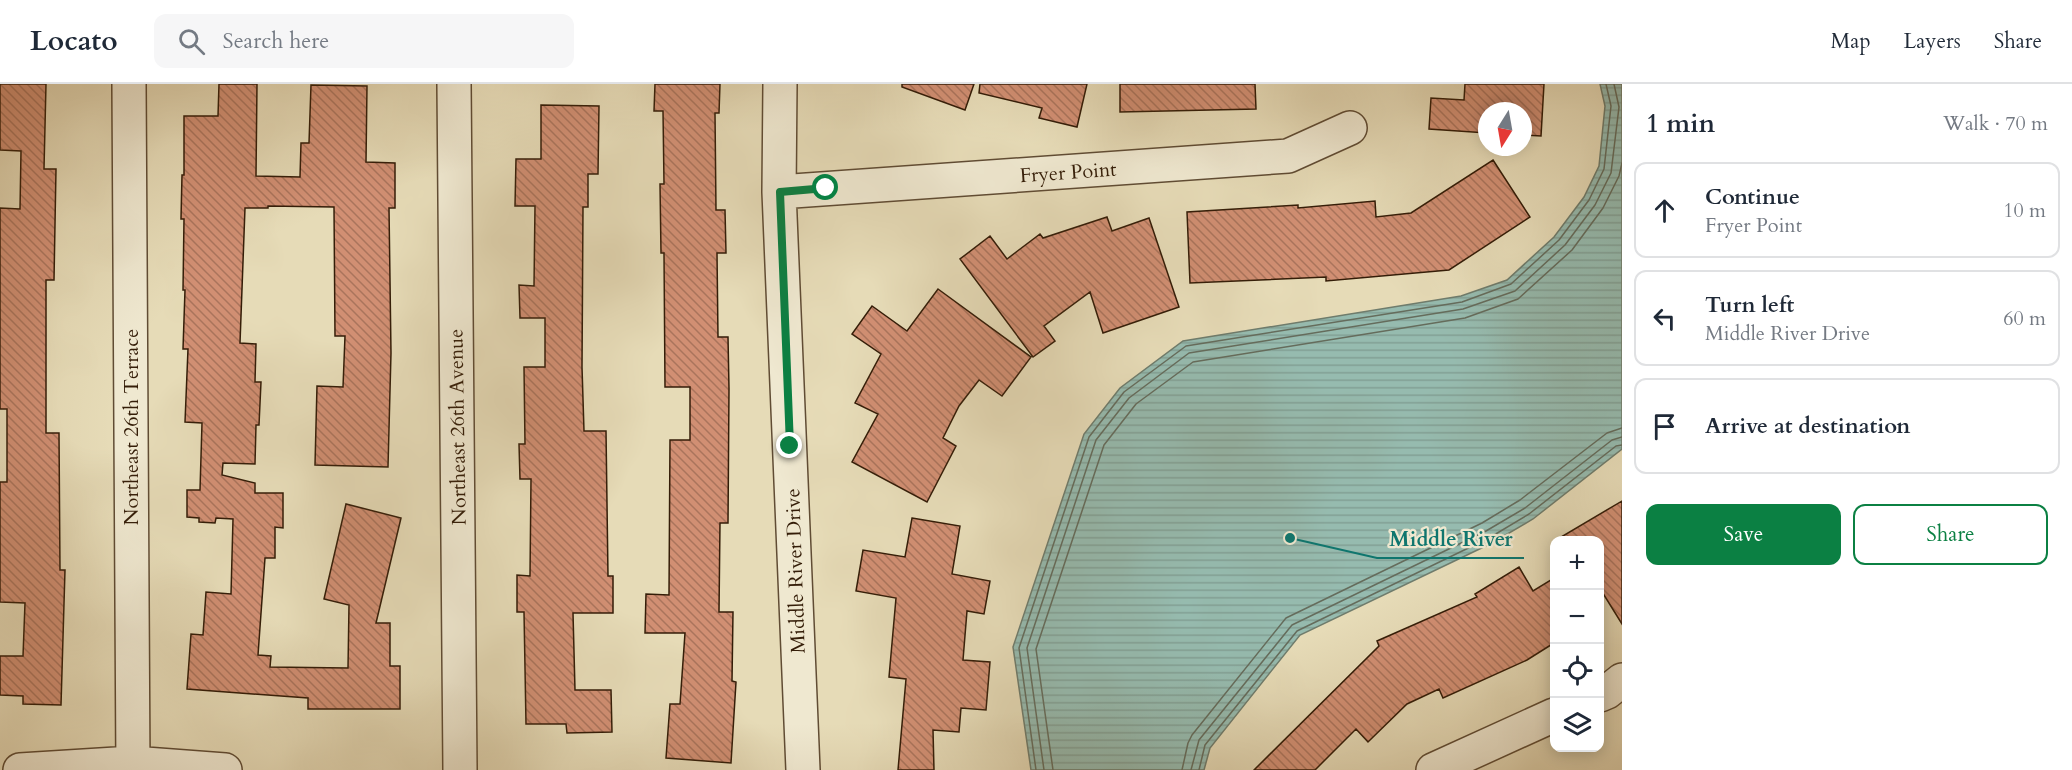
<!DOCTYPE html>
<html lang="en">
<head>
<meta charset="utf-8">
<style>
	:root { --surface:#fff; --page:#f6f6f7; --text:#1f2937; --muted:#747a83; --line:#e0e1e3; --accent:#0b8043 }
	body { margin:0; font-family:Cardo,serif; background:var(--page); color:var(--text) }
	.controls { position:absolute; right:18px; bottom:18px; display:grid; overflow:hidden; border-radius:12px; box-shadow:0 3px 15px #0003 }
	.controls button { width:54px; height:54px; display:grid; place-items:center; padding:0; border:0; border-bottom:2px solid var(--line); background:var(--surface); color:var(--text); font:30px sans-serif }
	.compass { position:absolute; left:1478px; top:18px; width:54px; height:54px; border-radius:50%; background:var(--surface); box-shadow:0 3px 15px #0003; rotate:191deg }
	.stop { position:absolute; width:18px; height:18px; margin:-14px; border:4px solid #0b8043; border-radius:50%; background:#fff }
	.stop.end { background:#0b8043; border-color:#fff; box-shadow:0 2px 6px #0008 }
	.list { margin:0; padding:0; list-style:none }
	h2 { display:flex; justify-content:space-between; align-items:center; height:78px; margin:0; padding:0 24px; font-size:26px }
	h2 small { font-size:20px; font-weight:400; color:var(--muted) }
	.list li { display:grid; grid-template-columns:39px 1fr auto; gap:18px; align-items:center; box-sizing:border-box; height:96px; margin:0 12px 12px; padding:0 12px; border:2px solid var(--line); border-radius:12px }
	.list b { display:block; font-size:22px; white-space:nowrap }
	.list p { margin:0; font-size:20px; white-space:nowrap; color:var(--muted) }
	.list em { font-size:20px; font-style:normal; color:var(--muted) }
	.actions { display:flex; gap:12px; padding:18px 24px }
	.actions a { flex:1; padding:14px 0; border:2px solid var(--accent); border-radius:12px; text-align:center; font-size:21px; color:var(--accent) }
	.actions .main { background:var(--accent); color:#fff }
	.icon { flex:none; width:33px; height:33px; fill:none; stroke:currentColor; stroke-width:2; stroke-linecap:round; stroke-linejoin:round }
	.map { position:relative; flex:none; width:1622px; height:686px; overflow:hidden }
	header { display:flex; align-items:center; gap:36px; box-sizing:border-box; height:84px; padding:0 30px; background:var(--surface); border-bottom:2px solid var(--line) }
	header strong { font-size:28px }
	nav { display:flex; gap:33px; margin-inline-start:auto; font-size:21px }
	.search { width:420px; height:54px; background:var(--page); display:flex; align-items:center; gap:15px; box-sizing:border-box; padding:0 21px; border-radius:12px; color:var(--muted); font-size:22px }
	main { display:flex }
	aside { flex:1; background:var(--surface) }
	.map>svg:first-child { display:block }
</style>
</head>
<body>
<header>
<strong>Locato</strong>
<div class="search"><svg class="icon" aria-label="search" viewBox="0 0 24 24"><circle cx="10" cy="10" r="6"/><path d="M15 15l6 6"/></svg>Search here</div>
<nav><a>Map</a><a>Layers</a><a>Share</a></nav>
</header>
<main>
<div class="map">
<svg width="1622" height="686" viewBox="0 0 1622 686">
	<defs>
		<pattern id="water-rules" width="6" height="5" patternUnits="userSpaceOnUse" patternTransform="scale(1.5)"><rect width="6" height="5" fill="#96bbaf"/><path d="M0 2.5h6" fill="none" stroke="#82a095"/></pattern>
		<pattern id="building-back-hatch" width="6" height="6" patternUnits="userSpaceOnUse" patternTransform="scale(1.5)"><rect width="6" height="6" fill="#d18f73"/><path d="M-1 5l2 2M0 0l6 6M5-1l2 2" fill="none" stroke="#aa745c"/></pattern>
	</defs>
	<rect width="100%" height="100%" fill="#e6dbb7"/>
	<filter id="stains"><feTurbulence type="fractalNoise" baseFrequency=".00333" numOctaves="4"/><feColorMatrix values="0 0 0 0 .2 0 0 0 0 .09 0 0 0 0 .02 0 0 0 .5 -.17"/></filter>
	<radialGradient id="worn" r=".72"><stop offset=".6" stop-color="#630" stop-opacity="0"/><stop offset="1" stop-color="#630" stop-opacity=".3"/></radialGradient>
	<path fill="url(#water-rules)" stroke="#6f7c6c" stroke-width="1.5" d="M1600 0H1622V365L1533 435 1492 459 1300 551 1210 664 1204 686H1031L1013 563 1084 350 1120 304 1183 257 1461 212 1507 196 1554 153 1584 113 1599 82 1605 22Z"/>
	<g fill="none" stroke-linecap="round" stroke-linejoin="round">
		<path stroke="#656c5c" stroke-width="1.5" d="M1036 686 1019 564 1089 353 1124 308 1186 262 1462 218 1511 200 1559 156 1589 116 1604 85 1611 22 1606 0
			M1044 686 1027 564 1096 356 1129 314 1189 269 1463 225 1515 207 1565 161 1595 121 1611 89 1619 23 1614 0
			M1053 686 1036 565 1104 361 1136 320 1193 278 1465 234 1518 215 1572 166 1603 124 1619 92 1622 79
			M1182 686 1188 659 1192 651 1286 534 1482 439 1520 416 1607 349 1622 344
			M1191 686 1199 656 1292 541 1486 447 1525 424 1612 356 1622 353
			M1199 686 1205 661 1297 547 1489 454 1529 430 1616 362 1622 361"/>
	</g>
	<path fill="url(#building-back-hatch)" stroke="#341d08" stroke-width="1.5" d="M0 0H46L44 85H56L54 196H46V349H59L60 486H65L61 621 23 620V612L0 611V572H23L25 519 0 518V398H7V325H0V124L20 125 21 67 0 66Z
		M219 0H257L256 92 300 93 301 59H309L311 1 367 2 366 78 395 79V124H389L391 269 388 383 315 381 317 302 343 303 345 252H335L334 123 268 122V124H245L240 259 256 260 255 298H261L259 341H256L255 380 223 379 222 391 255 399V409H283V444L275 443V474H265L258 571 271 572 270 583 348 584 349 521 324 515 346 420 401 434 376 539H390V582H400V625H308V614L187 605 191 550 203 551 206 508 231 510 233 435 216 434 215 439 199 438V434L187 433V406H200L202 339 185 338 188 265H183L185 206H183L184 135H181L182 91H184V32H218Z
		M655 0H720L719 29H715L716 126H725L726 169H717L718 253H728L729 305 728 439H720L719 528H733L732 597 736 598 731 679 666 674 670 620H680L685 549H645L646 510 669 511 670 356H690V303H665L664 169H661L660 100H664L663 27H654Z
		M902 0H974L965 26 902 3Z
		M980 0H1087L1077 43 1039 34 1042 24 979 9Z
		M1120 0H1255L1256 25 1120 28Z
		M1465 0H1544L1541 52 1523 51V27H1487V49L1429 45 1431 14 1464 16Z
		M541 21 599 22 598 90H588V123H583L582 283 584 347H606L608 492H613V529H573L575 606H611L612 648 567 649 566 640H526L524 528H517V491L530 492 531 395H520L519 360H525L524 283H545V234H520L519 201 534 202 535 122H515L516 75H541Z
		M1493 76 1530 133 1449 186 1326 197V193L1190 199 1187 128 1298 121V124L1375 117 1376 133 1411 129Z
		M1107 133 1112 147 1149 134 1179 223 1103 249 1090 208 1044 242 1055 257 1033 273 960 175 990 152 1007 175 1040 150 1043 154Z
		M938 205 1031 273 1002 312 979 296 959 322 943 354 956 362 927 418 852 378 878 330 855 319 881 270 852 250 872 222 907 247Z
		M1622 417V540L1599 503V456H1556Z
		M912 434 960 442 952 490 990 497 984 530 967 527 963 576 990 578 986 626 961 624 959 648 933 646 934 686H898L906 595 889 593 896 514 856 507 863 466 905 473Z
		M1519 483 1533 507 1554 494V559L1527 576 1443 614 1439 605 1407 620 1368 658 1356 645 1315 686H1254L1379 562 1377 557 1477 513 1475 510Z"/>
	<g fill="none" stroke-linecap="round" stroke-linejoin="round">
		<defs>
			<path id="minor" d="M129 0 133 686
				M454 0 460 686
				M780 0 779 108 803 686
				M779 108 1288 72 1350 44
				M1600 611 1607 608 1622 596
				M20 686 132 679 225 686
				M1433 686 1554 631"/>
		</defs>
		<use href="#minor" stroke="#604c34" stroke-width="36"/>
		<use href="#minor" stroke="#efe8d0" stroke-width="33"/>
	</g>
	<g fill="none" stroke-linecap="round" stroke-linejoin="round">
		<path stroke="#0b8043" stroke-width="8" d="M790 362 780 108 826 104"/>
	</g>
	<g text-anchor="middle" stroke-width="4.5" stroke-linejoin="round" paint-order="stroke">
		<g font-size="20" fill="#341d08" stroke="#efe8d0">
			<text transform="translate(1068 88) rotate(-4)" y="7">Fryer Point</text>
			<text transform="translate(131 343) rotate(-90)" y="7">Northeast 26th Terrace</text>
			<text transform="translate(457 343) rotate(-91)" y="7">Northeast 26th Avenue</text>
			<text transform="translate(795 487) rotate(-92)" y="7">Middle River Drive</text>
		</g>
	</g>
	<path fill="none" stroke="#0f766e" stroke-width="2" d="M1290 454L1377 474H1524"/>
	<circle fill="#0f766e" stroke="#efe8d0" stroke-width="2" cx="1290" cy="454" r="6"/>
	<g font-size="21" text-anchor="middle" font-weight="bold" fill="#0f766e" stroke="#efe8d0" stroke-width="4.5" stroke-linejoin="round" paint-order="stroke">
		<text x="1451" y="462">Middle River</text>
	</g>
	<rect width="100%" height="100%" filter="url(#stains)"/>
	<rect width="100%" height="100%" fill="url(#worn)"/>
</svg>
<div class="controls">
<button>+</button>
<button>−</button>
<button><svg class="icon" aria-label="locate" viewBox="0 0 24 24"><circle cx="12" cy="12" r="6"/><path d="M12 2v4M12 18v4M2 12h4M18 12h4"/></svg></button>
<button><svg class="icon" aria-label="layers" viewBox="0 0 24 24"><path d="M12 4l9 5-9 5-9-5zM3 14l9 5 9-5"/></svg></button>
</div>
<svg class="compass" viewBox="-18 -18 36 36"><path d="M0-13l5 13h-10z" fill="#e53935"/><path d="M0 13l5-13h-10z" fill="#747a83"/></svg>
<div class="stop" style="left:826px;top:104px"></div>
<div class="stop end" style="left:790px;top:362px"></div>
</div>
<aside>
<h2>1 min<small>Walk · 70 m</small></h2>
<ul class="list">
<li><svg class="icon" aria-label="ahead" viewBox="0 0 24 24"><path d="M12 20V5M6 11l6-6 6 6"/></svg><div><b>Continue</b><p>Fryer Point</p></div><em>10 m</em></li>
<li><svg class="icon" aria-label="left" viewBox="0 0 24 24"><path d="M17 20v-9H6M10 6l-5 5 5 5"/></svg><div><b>Turn left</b><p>Middle River Drive</p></div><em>60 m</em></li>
<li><svg class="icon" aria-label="arrive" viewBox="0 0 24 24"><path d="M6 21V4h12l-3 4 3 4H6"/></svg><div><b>Arrive at destination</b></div></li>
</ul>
<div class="actions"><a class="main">Save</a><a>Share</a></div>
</aside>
</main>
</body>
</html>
